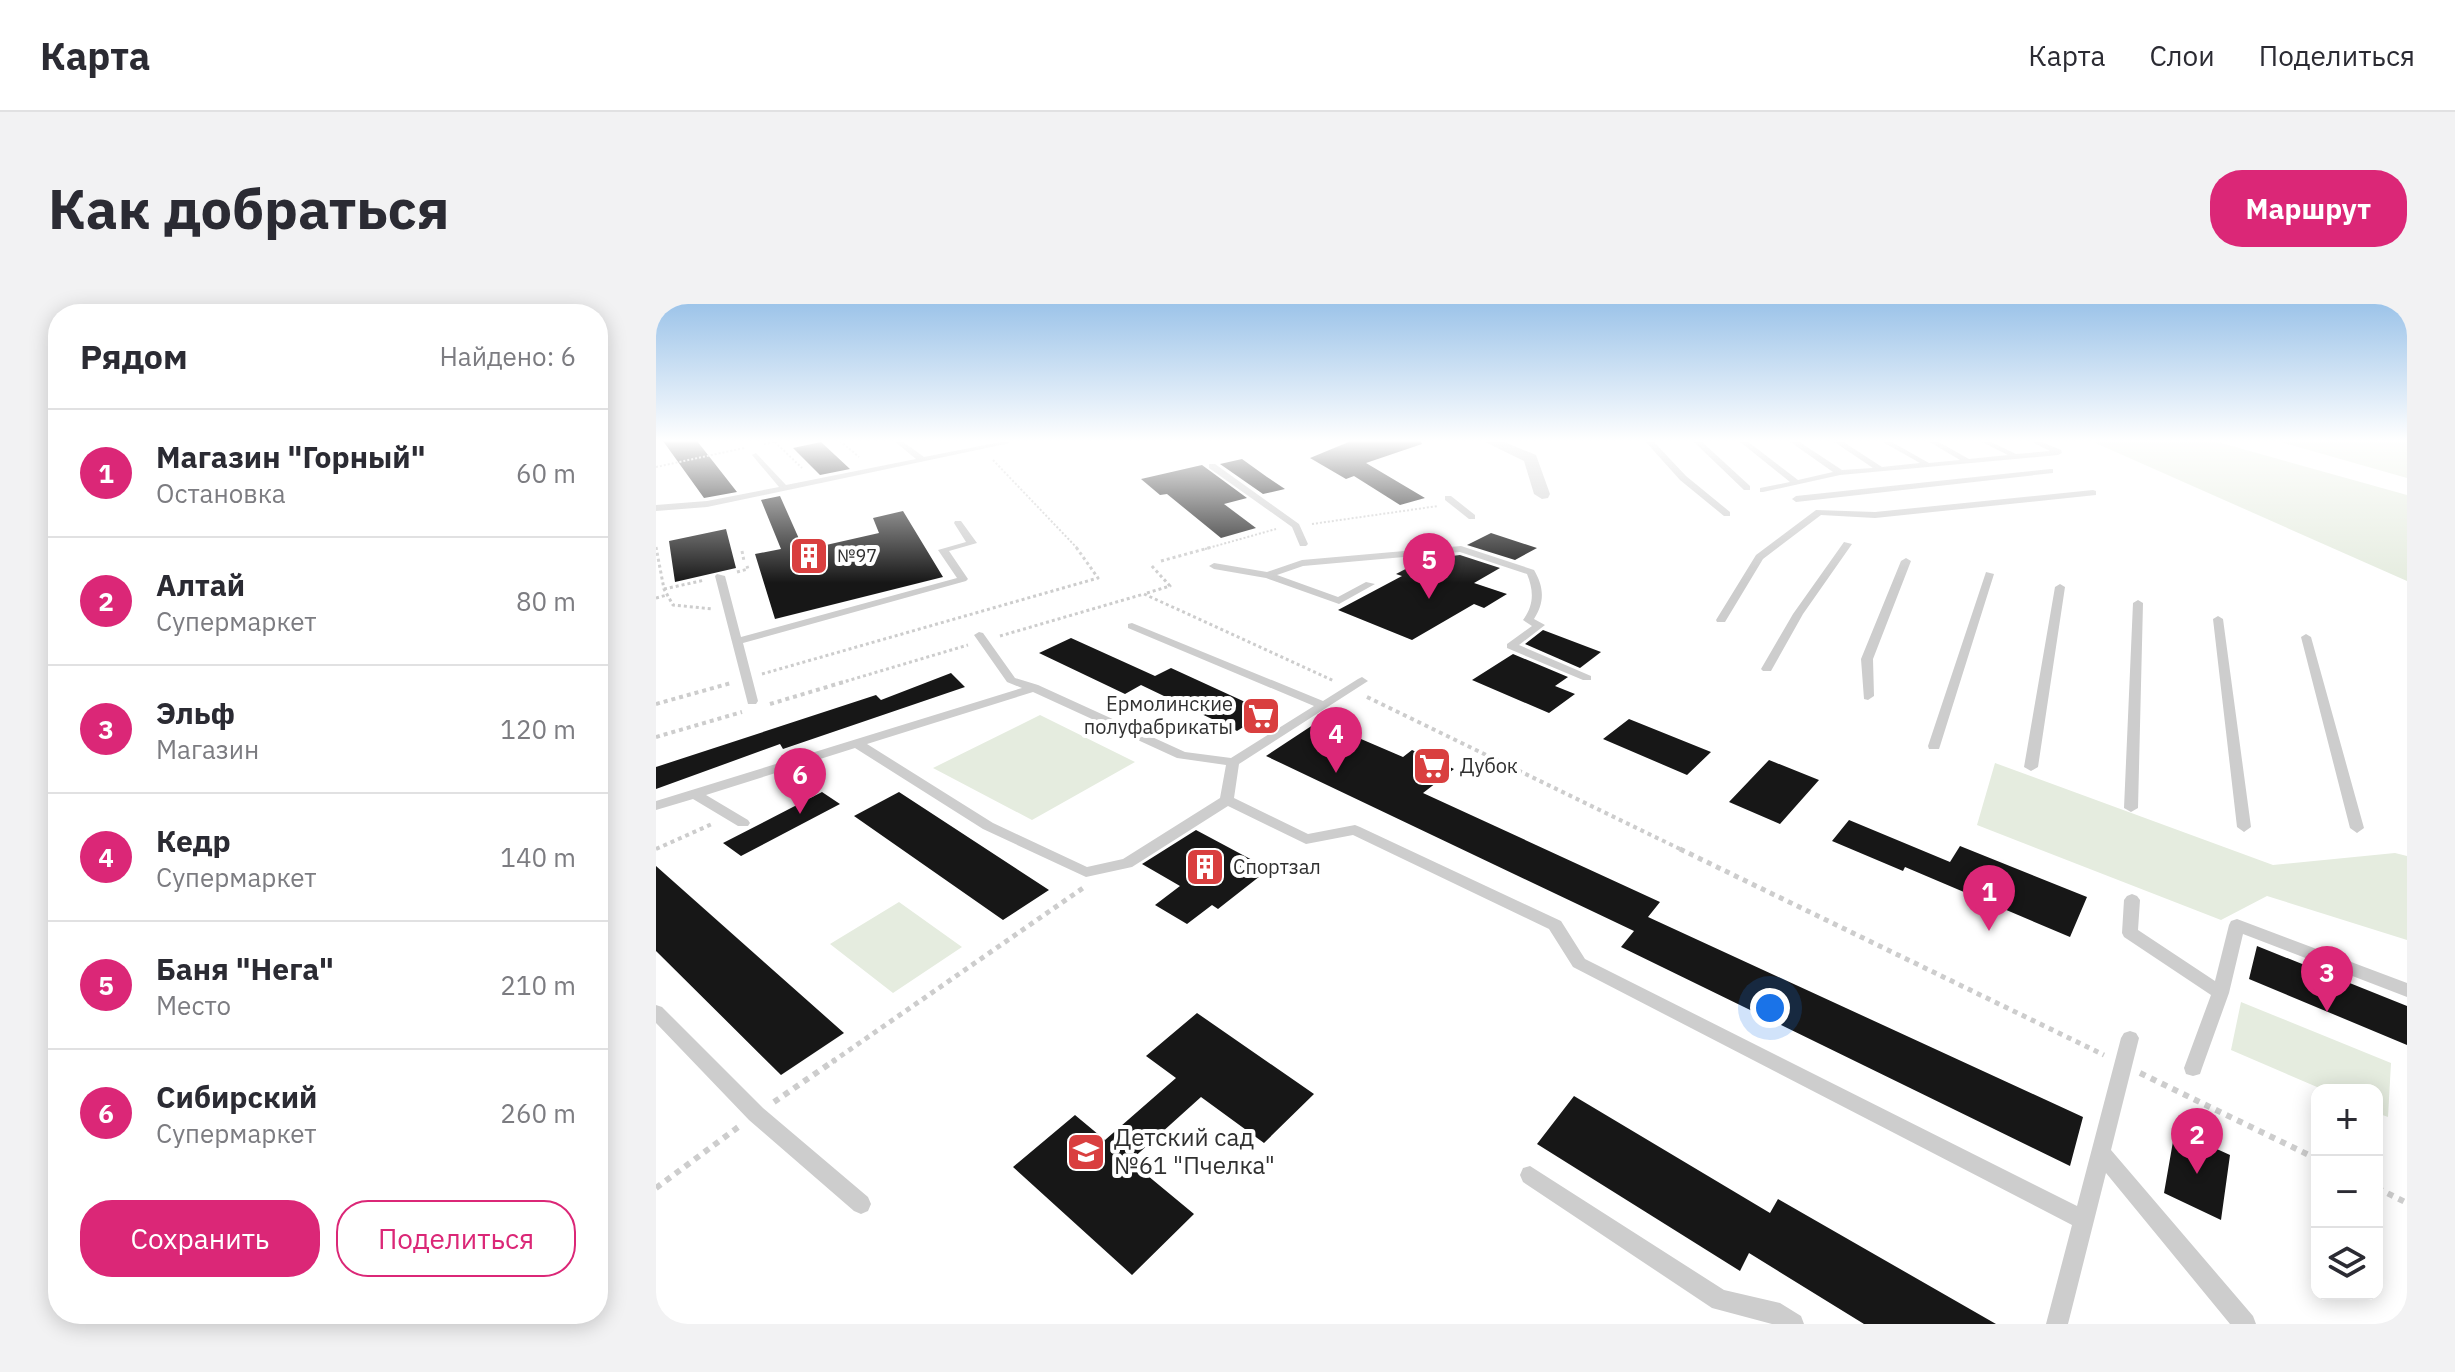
<!DOCTYPE html>
<html lang="ru">
<head>
<meta charset="utf-8">
<style>
	:root { --surface:#fff; --page:#f2f2f3; --text:#2b2b33; --muted:#7c7c81; --line:#e1e1e2; --accent:#db2777 }
	body { margin:0; font-family:"IBM Plex Sans",sans-serif; background:var(--page); color:var(--text) }
	.controls { position:absolute; right:24px; bottom:24px; display:grid; overflow:hidden; border-radius:16px; box-shadow:0 4px 20px #0003 }
	.controls button { width:72px; height:72px; display:grid; place-items:center; padding:0; border:0; border-bottom:2px solid var(--line); background:var(--surface); color:var(--text); font:40px sans-serif }
	.you { position:absolute; left:1114px; top:704px; width:28px; height:28px; margin:-20px; border:6px solid #fff; border-radius:50%; background:#1a73e8; box-shadow:0 0 0 12px #1a73e833 }
	.badge { display:grid; place-items:center; width:52px; height:52px; border-radius:50%; background:var(--accent); color:#fff; font-size:26px; font-weight:700 }
	.pin { position:absolute; translate:-50% -66px; filter:drop-shadow(0 2px 4px #0008) }
	.pin::after { content:''; position:absolute; top:42px; width:28px; height:24px; background:inherit; clip-path:polygon(0 0,100% 0,50% 100%) }
	.list { margin:0; padding:0; list-style:none }
	h2 { display:flex; justify-content:space-between; align-items:center; height:104px; margin:0; padding:0 32px; font-size:34px }
	h2 small { font-size:26px; font-weight:400; color:var(--muted) }
	.list li { display:grid; grid-template-columns:52px 1fr auto; gap:24px; align-items:center; box-sizing:border-box; height:128px; padding:0 32px; border-top:2px solid var(--line) }
	.list b { display:block; font-size:30px; white-space:nowrap }
	.list p { margin:0; font-size:26px; white-space:nowrap; color:var(--muted) }
	.list em { font-size:26px; font-style:normal; color:var(--muted) }
	.actions { display:flex; gap:16px; padding:24px 32px }
	.actions a { flex:1; padding:18px 0; border:2px solid var(--accent); border-radius:32px; text-align:center; font-size:28px; color:var(--accent) }
	.actions .main { background:var(--accent); color:#fff }
	.icon { flex:none; width:44px; height:44px; fill:none; stroke:currentColor; stroke-width:2; stroke-linecap:round; stroke-linejoin:round }
	.map { position:relative; flex:none; width:1751px; height:1020px; overflow:hidden; border-radius:32px }
	header { display:flex; align-items:center; gap:48px; box-sizing:border-box; height:112px; padding:0 40px; background:var(--surface); border-bottom:2px solid var(--line) }
	header strong { font-size:38px }
	nav { display:flex; gap:44px; margin-inline-start:auto; font-size:28px }
	.intro { display:flex; align-items:center; justify-content:space-between; box-sizing:border-box; height:192px; padding:0 48px }
	h1 { margin:0; font-size:56px }
	.button { padding:20px 36px; border-radius:32px; background:var(--accent); color:#fff; font-size:28px; font-weight:700 }
	main { display:flex; gap:48px; padding:0 48px }
	aside { flex:1; background:var(--surface); border-radius:32px; box-shadow:0 4px 20px #0003 }
	.map>svg:first-child { display:block }
</style>
</head>
<body>
<header>
<strong>Карта</strong>
<nav><a>Карта</a><a>Слои</a><a>Поделиться</a></nav>
</header>
<div class="intro"><h1>Как добраться</h1><a class="button">Маршрут</a></div>
<main>
<aside>
<h2>Рядом<small>Найдено: 6</small></h2>
<ul class="list">
<li><span class="badge">1</span><div><b>Магазин &quot;Горный&quot;</b><p>Остановка</p></div><em>60 m</em></li>
<li><span class="badge">2</span><div><b>Алтай</b><p>Супермаркет</p></div><em>80 m</em></li>
<li><span class="badge">3</span><div><b>Эльф</b><p>Магазин</p></div><em>120 m</em></li>
<li><span class="badge">4</span><div><b>Кедр</b><p>Супермаркет</p></div><em>140 m</em></li>
<li><span class="badge">5</span><div><b>Баня &quot;Нега&quot;</b><p>Место</p></div><em>210 m</em></li>
<li><span class="badge">6</span><div><b>Сибирский</b><p>Супермаркет</p></div><em>260 m</em></li>
</ul>
<div class="actions"><a class="main">Сохранить</a><a>Поделиться</a></div>
</aside>
<div class="map">
<svg width="1751" height="1020" viewBox="0 0 1751 1020">
	<rect width="100%" height="100%" fill="#fff"/>
	<path fill="#e5ecdf" d="M1435 137H1558L1751 191V277Z
		M1621 137H1751V174Z
		M384 411 479 458 376 516 277 464Z
		M1339 459 1617 561 1739 549 1751 552V636L1611 592 1565 616 1321 521Z
		M243 598 306 643 237 689 174 640Z
		M1585 698 1735 759 1732 813 1721 809V786H1668L1575 746Z"/>
	<path fill="#171717" d="M7 137H41L81 188 48 194Z
		M695 137H765L766 140 710 159 769 194 744 201 698 172 690 175 654 154Z
		M165 138 194 165 164 171 137 144Z
		M586 155 611 173 629 185 607 190 564 160Z
		M546 161 591 194 568 200 600 224 565 234 511 190 504 191 485 175Z
		M124 192 148 246 223 229 217 214 247 207 287 273 119 315 99 250 125 245 105 196Z
		M70 225 80 264 19 278 13 237Z
		M835 229 881 244 859 256 811 241Z
		M804 251 844 264 818 279 851 290 828 304 818 300 756 336 682 306 746 272 740 270 763 258 771 261 787 253Z
		M887 326 945 348 924 364 869 340Z
		M415 334 499 372 515 364 611 408 581 427 485 381 469 390 383 349Z
		M857 350 912 373 899 382 919 390 893 409 816 376Z
		M295 369 309 383 127 445 124 440 0 485V463L220 391 225 396Z
		M973 415 1055 448 1031 471 947 435Z
		M663 417 747 453 756 446 798 465 767 489 1004 598 992 613 1427 813 1414 862 965 643 978 627 610 452Z
		M1113 456 1163 476 1124 520 1073 498Z
		M166 488 184 500 85 552 67 539Z
		M243 488 393 586 347 616 198 512Z
		M1193 516 1294 558 1304 542 1431 593 1414 633 1249 563 1247 567 1176 537Z
		M540 526 613 565 562 605 556 601 531 620 499 601 524 582 486 560Z
		M0 562 188 729 125 771 0 647Z
		M1601 642 1751 702V741L1593 675Z
		M541 709 658 790 608 839 545 793 474 857 538 910 476 971 357 863 419 811 449 836 520 774 490 752Z
		M918 792 1114 909 1122 895 1340 1020H1208L1093 949 1084 967 881 840Z
		M1519 826 1574 851 1565 916 1508 889Z"/>
	<g fill="none" stroke-linecap="round" stroke-linejoin="round">
		<path stroke="#cdcdcd" stroke-width="2" stroke-dasharray="2 2" stroke-linecap="butt" d="M184 137 203 153
			M119 138 146 164
			M108 140 125 137
			M337 156 422 245
			M0 163 88 144
			M656 220 782 202
			M549 245 620 225"/>
		<path stroke="#cdcdcd" stroke-width="3" stroke-dasharray="3 3" stroke-linecap="butt" d="M0 243 8 285 17 301 57 305
			M86 247 88 257
			M505 257 556 243
			M81 268 92 265 91 262
			M8 285 49 276
			M491 289 514 282 494 260
			M0 294 11 291
			M344 332 488 290 678 377
			M106 370 442 274 420 243
			M184 379 312 341"/>
		<path stroke="#cdcdcd" stroke-width="4" stroke-dasharray="4 4" stroke-linecap="butt" d="M711 393 1028 547
			M0 400 75 379
			M114 400 191 377
			M0 433 86 408
			M0 545 56 520"/>
		<path stroke="#cdcdcd" stroke-width="5" stroke-dasharray="5 5" stroke-linecap="butt" d="M1024 545 1448 751
			M176 758 427 584"/>
		<path stroke="#cdcdcd" stroke-width="6" stroke-dasharray="6 6" stroke-linecap="butt" d="M1484 769 1661 855
			M118 798 179 756
			M0 884 85 821
			M1721 884 1751 899"/>
		<path fill="#cdcdcd" fill-rule="evenodd" d="M238 137H246L268 153 350 137 354 139 51 203 0 207V201L51 197 123 183 96 151 100 149 130 181 260 155Z
			M989 137H997L1030 172 1074 208V212H1068L1024 176Z
			M1037 137H1045L1094 182V186H1088Z
			M1083 137H1091L1142 176 1177 168 1133 137H1142L1186 166 1217 164 1177 137H1186L1226 163 1264 159 1225 137H1234L1273 159 1304 156 1272 137H1281L1313 155 1352 151 1324 137H1333L1360 150 1394 147 1374 137H1383L1405 146 1406 149 1402 151 1184 171 1107 188H1104V184L1134 178Z
			M553 160H559L643 220 652 240 650 242H644L636 223 553 164Z
			M1394 165H1397V169L1140 198 1136 195 1140 192Z
			M1437 186 1440 187V191L1219 214 1165 211 1107 255 1069 318H1061L1060 316 1100 251 1160 206 1219 208Z
			M789 192H795L819 211V215H813L789 196Z
			M299 217H305L321 239 293 247 312 275 310 277 87 339 102 397 100 400H92L59 272 61 270 69 272 85 333 301 274 282 246 310 238 298 219Z
			M1188 238 1196 240 1147 310 1115 367H1107L1105 365 1137 310Z
			M805 242 878 266C888 283 889 298 878 315L889 321 863 341 935 372V376H927L851 344V340L876 322 867 316C878 301 878 287 871 270L804 248 647 262 621 271 682 293 710 278 719 280 683 300 610 274 558 265 553 262 558 259 611 268 646 256Z
			M1250 254 1255 257 1217 355 1218 392 1212 396 1208 395 1205 355 1245 257Z
			M1330 268 1338 270 1284 442 1283 445H1273L1272 442Z
			M1404 280 1409 283 1382 463 1375 467 1368 463 1399 283Z
			M1482 296 1487 299 1482 504 1475 508 1468 504 1477 299Z
			M1562 312 1567 315 1595 523 1588 528 1581 523 1557 315Z
			M476 319 667 397 702 375 706 373 712 377 583 460 578 494 652 530 699 521 704 523 905 617 929 655 1421 902 1465 734 1468 729 1474 727 1480 729 1483 734 1455 846 1597 1012 1600 1020H1574L1450 869 1412 1020H1390L1416 921 917 663 893 625 697 531 650 540 572 502 476 563 430 573 327 525 199 444 50 491 92 516 94 519 92 522H82L37 495 0 506V497L366 384 351 378 318 331 323 328 327 329 359 374 382 381 529 448 575 454 658 402 472 324V320ZM377 388 521 454 570 461 564 494 467 555 431 563 337 519 211 440Z
			M1650 330 1655 333 1708 524 1701 529 1694 524 1645 333Z
			M1476 590 1481 592 1484 596 1482 626 1559 677 1573 621 1575 617 1581 615 1751 679V693L1587 630 1573 689 1546 764 1544 770 1537 772 1530 770 1528 764 1555 691 1468 633 1466 629 1468 596 1471 592Z
			M0 701 6 703 107 804 212 893 215 900 212 907 205 910 198 907 93 816 0 719Z
			M874 862 1068 986 1124 999 1145 1012 1148 1020H1116L1056 1004 867 878 864 871 867 864Z"/>
		<path fill="#cdcdcd" fill-rule="evenodd" d="M827 137H846L880 151 894 190 892 194 886 195 878 190 868 157Z"/>
	</g>
	<linearGradient id="sky" x2="0" y2="1"><stop stop-color="#9dc4e9"/><stop offset="0.49" stop-color="#fff"/><stop offset="1" stop-color="#fff" stop-opacity="0"/></linearGradient>
	<rect width="1751" height="279" fill="url(#sky)"/>
	<defs>
		<symbol id="building-square" viewBox="-11 -11 22 22"><rect x="-9" y="-9" width="18" height="18" rx="4" fill="#d93f3f" stroke="#fff"/><path d="M-4-6H4V6H1V3H-1V6H-4ZM-2.5-4.3h1.7v1.8h-1.7ZM.8-4.3h1.7v1.8H.8ZM-2.5-1h1.7V.8h-1.7ZM.8-1h1.7V.8H.8Z" fill="#fff"/></symbol>
		<symbol id="supermarket-square" viewBox="-11 -11 22 22"><rect x="-9" y="-9" width="18" height="18" rx="4" fill="#d93f3f" stroke="#fff"/><path d="M-6-5.5h2.5l.6 2H6L4.5 2H-2.5L-4.4-4H-6ZM-1.5 3.2a1.3 1.3 0 1 0 .1 0ZM3 3.2a1.3 1.3 0 1 0 .1 0Z" fill="#fff"/></symbol>
		<symbol id="school-square" viewBox="-11 -11 22 22"><rect x="-9" y="-9" width="18" height="18" rx="4" fill="#d93f3f" stroke="#fff"/><path d="M0-5L7-2L0 1L-7-2ZM-4 1L0 2.5L4 1V4Q0 6-4 4Z" fill="#fff"/></symbol>
	</defs>
	<g fill-rule="evenodd">
		<use href="#building-square" x="131" y="230" width="44" height="44"/>
		<use href="#supermarket-square" x="583" y="390" width="44" height="44"/>
		<use href="#supermarket-square" x="754" y="440" width="44" height="44"/>
		<use href="#building-square" x="527" y="541" width="44" height="44"/>
		<use href="#school-square" x="408" y="826" width="44" height="44"/>
	</g>
	<g text-anchor="middle" stroke-width="8" stroke-linejoin="round" paint-order="stroke">
		<g font-size="18" fill="#303030" stroke="#fff" text-anchor="start">
			<text x="181" y="258">№97</text>
		</g>
		<g font-size="20" fill="#303030" stroke="#fff" text-anchor="start">
			<text x="577" y="407" text-anchor="end">Ермолинские<tspan x="577" dy="23">полуфабрикаты</tspan></text>
			<text x="804" y="469">Дубок</text>
			<text x="577" y="570">Спортзал</text>
		</g>
		<g font-size="24" fill="#303030" stroke="#fff" text-anchor="start">
			<text x="458" y="842">Детский сад<tspan x="458" dy="28">№61 "Пчелка"</tspan></text>
		</g>
	</g>
</svg>
<div class="controls">
<button>+</button>
<button>−</button>
<button><svg class="icon" aria-label="layers" viewBox="0 0 24 24"><path d="M12 4l9 5-9 5-9-5zM3 14l9 5 9-5"/></svg></button>
</div>
<div class="you"></div>
<div class="pin badge" style="left:1333px;top:627px">1</div>
<div class="pin badge" style="left:1541px;top:870px">2</div>
<div class="pin badge" style="left:1671px;top:708px">3</div>
<div class="pin badge" style="left:680px;top:469px">4</div>
<div class="pin badge" style="left:773px;top:295px">5</div>
<div class="pin badge" style="left:144px;top:510px">6</div>
</div>
</main>
</body>
</html>
